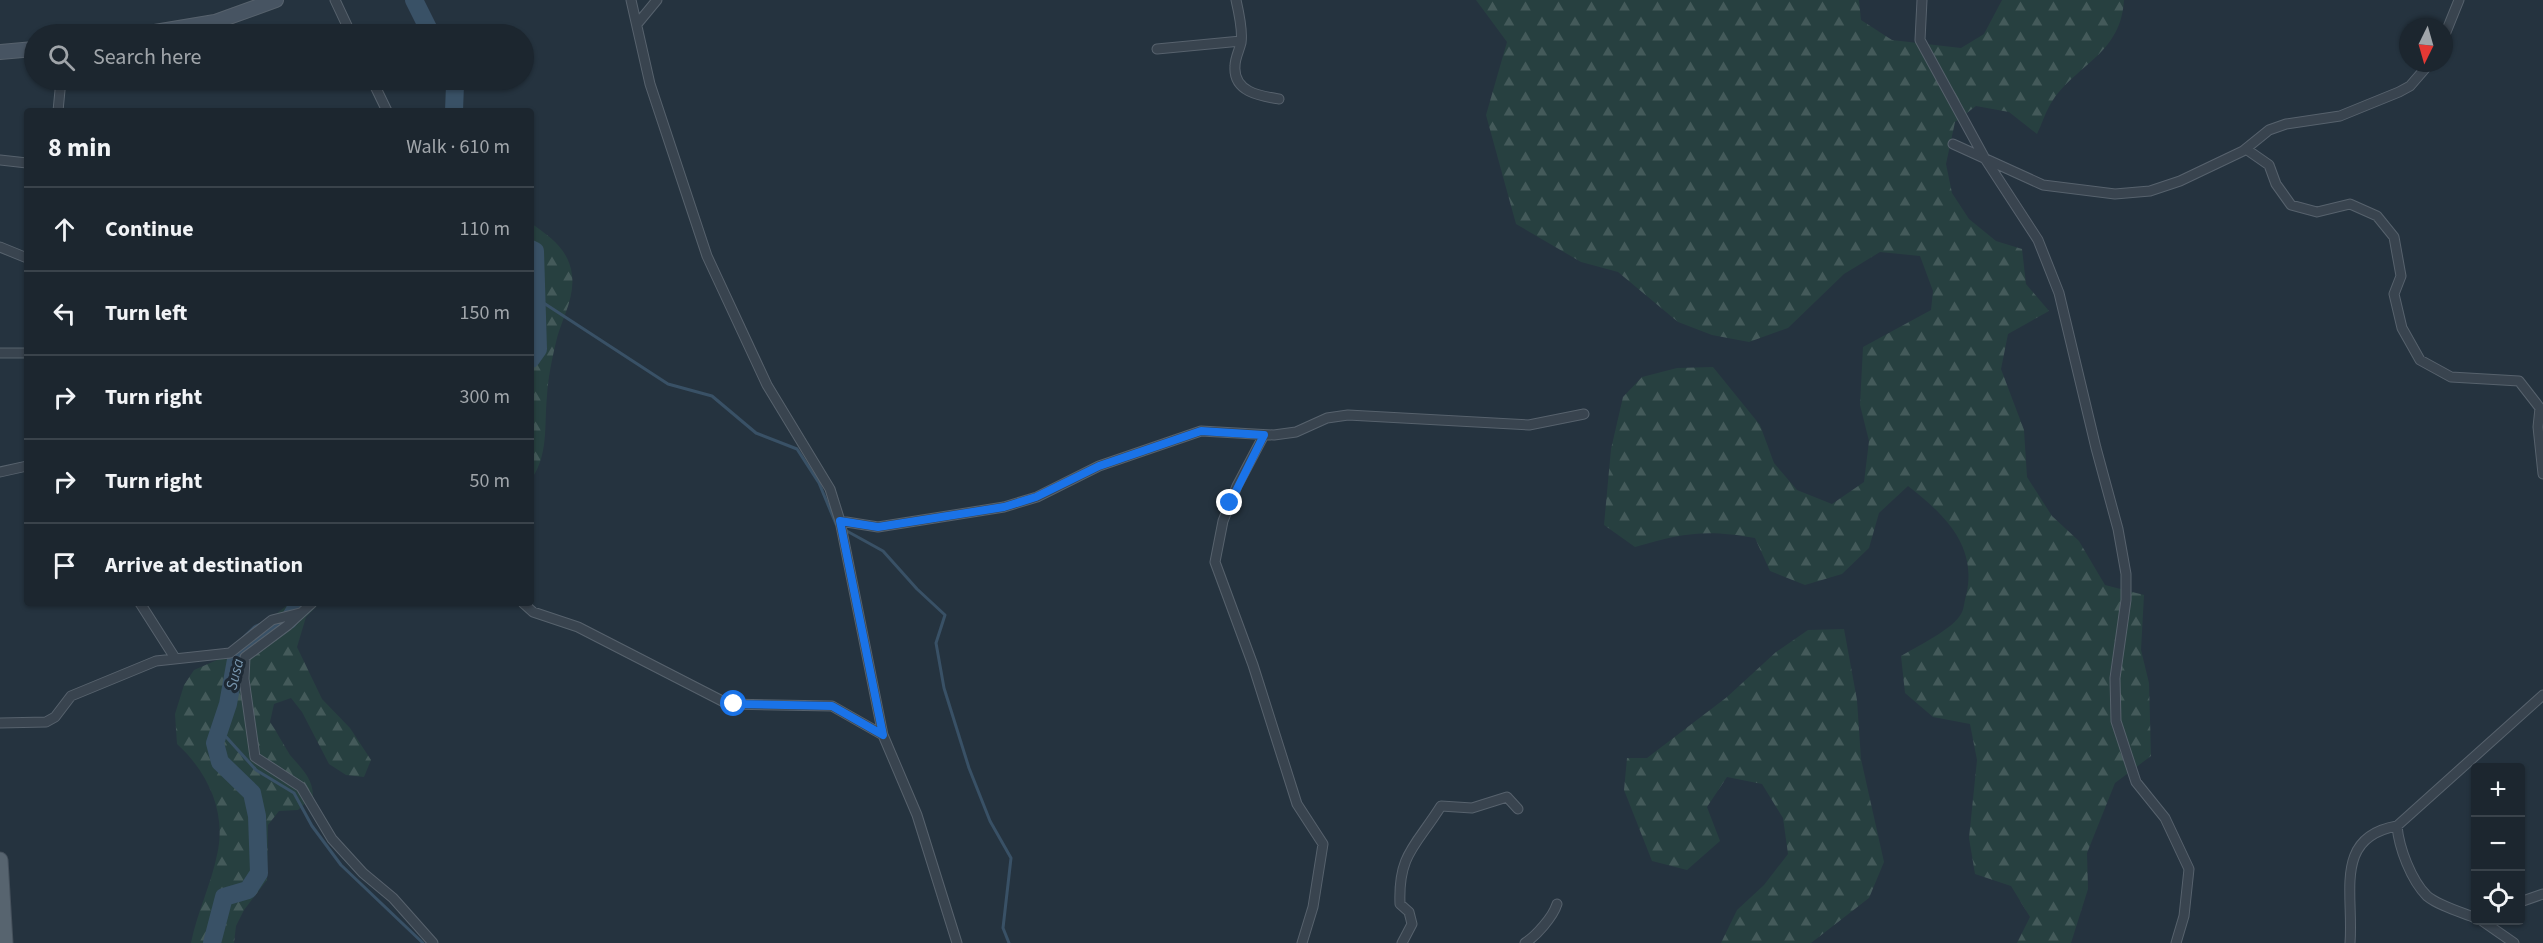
<!DOCTYPE html>
<html lang="en">
<head>
<meta charset="utf-8">
<style>
	:root { --surface:#1c262f; --page:#252e37; --text:#f1f3f6; --muted:#a0a5aa; --line:#3a434b }
	body { margin:0; font-family:"Source Sans 3",sans-serif; background:var(--page); color:var(--text) }
	.controls { position:absolute; right:18px; bottom:18px; display:grid; overflow:hidden; border-radius:6px; box-shadow:0 2px 4px #0004 }
	.controls button { width:54px; height:54px; display:grid; place-items:center; padding:0; border:0; border-bottom:2px solid var(--line); background:var(--surface); color:var(--text); font:30px sans-serif }
	.compass { position:absolute; left:2399px; top:18px; width:54px; height:54px; border-radius:50%; background:var(--surface); box-shadow:0 2px 4px #0004; rotate:185deg }
	.stop { position:absolute; width:18px; height:18px; margin:-14px; border:4px solid #1a73e8; border-radius:50%; background:#fff }
	.stop.end { background:#1a73e8; border-color:#fff; box-shadow:0 2px 6px #0008 }
	.list { margin:0; padding:0; list-style:none }
	h2 { display:flex; justify-content:space-between; align-items:center; height:78px; margin:0; padding:0 24px; font-size:26px }
	h2 small { font-size:20px; font-weight:400; color:var(--muted) }
	.list li { display:grid; grid-template-columns:39px 1fr auto; gap:18px; align-items:center; box-sizing:border-box; height:84px; padding:0 24px; border-top:2px solid var(--line) }
	.list b { display:block; font-size:22px; white-space:nowrap }
	.list em { font-size:20px; font-style:normal; color:var(--muted) }
	.icon { flex:none; width:33px; height:33px; fill:none; stroke:currentColor; stroke-width:2; stroke-linecap:round; stroke-linejoin:round }
	.map { position:relative; flex:none; width:2543px; height:943px; overflow:hidden }
	.search { position:absolute; background:var(--surface); box-shadow:0 2px 4px #0004; left:24px; top:24px; width:510px; height:66px; display:flex; align-items:center; gap:15px; box-sizing:border-box; padding:0 21px; border-radius:33px; color:var(--muted); font-size:22px }
	.panel { position:absolute; background:var(--surface); box-shadow:0 2px 4px #0004; left:24px; top:108px; width:510px; height:498px; border-radius:6px }
	.map>svg:first-child { display:block }
</style>
</head>
<body>
<div class="map">
<svg width="2543" height="943" viewBox="0 0 2543 943">
	<defs>
		<pattern id="forest-firs" width="22" height="20" patternUnits="userSpaceOnUse" patternTransform="scale(1.5)"><rect width="22" height="20" fill="#274040"/><path d="M5 1l3.5 6h-7zM16 11l3.5 6h-7z" fill="#445a5a"/></pattern>
	</defs>
	<rect width="100%" height="100%" fill="#25333f"/>
	<path fill="url(#forest-firs)" d="M1476 0H1859L1861 20 1892 40 1961 48 1984 34 2002 0H2124C2121 53 2079 63 2053 100 2046 110 2042 124 2037 134L2009 112 1976 106 1955 122 1946 164 1952 193 1969 219 1996 241 2022 249 2026 284 2049 311 2008 334 2001 369 2024 430 2027 477 2052 516 2079 541 2105 585 2144 595 2141 650 2149 683 2151 756 2115 783 2087 853 2088 889 2071 943H2017L2030 917 2011 886 1975 874 1969 838 1977 760 1970 724 1933 717 1905 693 1901 656C1916 647 1953 629 1961 614 1964 610 1964 602 1966 596 1978 546 1945 515 1908 486L1879 513 1869 548 1842 574 1805 585 1770 571 1755 538C1706 529 1682 533 1635 547L1604 525 1611 449 1623 397 1642 377 1677 368 1713 367 1760 425 1774 463 1797 490 1832 504 1864 482 1869 441 1860 405 1863 347 1931 310 1933 291 1920 256 1880 252 1844 274 1788 328 1749 342 1712 335 1678 322 1618 272 1581 262 1516 224 1486 115 1507 42Z
		M531 223C550 237 569 249 572 275 575 299 561 320 556 342 552 359 548 378 547 396 544 426 549 454 531 480Z
		M290 603H320L306 617 297 647 322 699 350 728 371 760 364 777 346 775 329 764 302 712 291 698 274 704 270 722C277 732 283 744 290 755 301 768 313 778 313 796L298 810 279 811 268 825 267 880 244 910 236 926 234 943H191C197 912 211 885 217 855 227 813 208 772 177 744L175 714 184 685 194 670 217 660Z
		M1844 629 1857 700 1861 759 1884 862 1869 898 1811 943H1721L1737 910 1764 885 1788 854 1783 818 1762 784 1727 777 1707 807 1720 841 1687 870 1652 861 1624 790 1627 758H1647L1727 697 1776 652 1808 630Z"/>
	<g fill="none" stroke-linecap="round" stroke-linejoin="round">
		<path stroke="#395166" stroke-width="3" d="M536 298 668 384 712 396 756 433 797 449 819 483 836 524 839 526
			M845 530 883 551 917 589 945 615 936 643 944 688 969 768 990 821 1011 858 1003 928 1009 943
			M219 729 256 770 294 793 312 826 341 865 423 943"/>
		<path stroke="#395166" stroke-width="18" d="M414 0 431 34
			M452 80 455 85 454 111
			M531 249 535 251 538 349 531 359
			M212 943 224 897 248 890 259 873 257 816 252 793 220 762 215 743 228 704 237 654 259 633 289 620 299 603"/>
		<defs>
			<path id="street" d="M335 0 351 34
				M631 0 650 84 707 256 767 385 830 489 840 521 883 735 917 815 957 943
				M1236 0C1239 13 1243 31 1241 43 1239 51 1235 58 1235 66 1233 92 1260 96 1279 99
				M1922 0 1920 40 1984 157 2038 240 2059 293 2096 448 2118 529 2126 574V600L2115 678 2116 721 2136 782 2165 818 2189 869 2184 916 2176 943
				M638 23 657 0
				M2444 37 2459 0
				M1157 49 1241 41
				M372 80 387 111
				M58 111 61 80
				M1953 144 2043 185 2115 194 2150 191 2180 181 2243 151 2269 130 2286 124 2340 116 2399 92 2410 86 2430 63
				M2246 149 2269 165 2276 184 2291 205 2317 212 2350 204 2377 216 2394 237 2401 276 2394 294 2402 328 2420 360 2451 377 2519 381 2540 408 2538 427 2543 474
				M0 160 27 163
				M0 247 27 258
				M0 353H27
				M1264 435 1237 486 1223 521 1215 562 1253 665 1297 804 1323 844 1313 907 1302 943
				M0 472 27 466
				M840 521 878 527 1004 507 1037 497 1099 466 1201 431 1274 435 1296 432 1327 418 1348 415 1529 425 1584 414
				M140 603 175 658
				M312 603 288 625 245 657 244 679 255 757 301 787 332 839 363 873 393 898 433 943
				M523 603 533 612 578 627 728 704 832 706 883 735
				M0 723 46 722 55 717 71 696 156 661 230 653 272 620 300 613
				M2397 826C2399 848 2411 880 2427 896 2439 906 2461 912 2476 918
				M2520 902 2543 894
				M2481 920 2514 943
				M1402 943 1412 924 1409 912 1400 904C1398 854 1416 846 1441 806L1472 808 1507 797 1518 809
				M1525 943C1536 936 1553 917 1557 904
				M2350 943C2354 894 2333 837 2397 826L2543 695"/>
			<path id="secondary" d="M143 34 215 22 276 0
				M0 52 34 49"/>
			<path id="primary" d="M0 860 5 943"/>
		</defs>
		<use href="#street" stroke="#57626d" stroke-width="11"/>
		<use href="#secondary" stroke="#57626d" stroke-width="16"/>
		<use href="#primary" stroke="#45505b" stroke-width="17"/>
		<use href="#street" stroke="#39444f" stroke-width="9"/>
		<use href="#secondary" stroke="#475462" stroke-width="14"/>
		<use href="#primary" stroke="#57646f" stroke-width="15"/>
	</g>
	<g fill="none" stroke-linecap="round" stroke-linejoin="round">
		<path stroke="#1a73e8" stroke-width="8" d="M734 704 832 706 883 735 840 521 878 527 1004 507 1036 497 1099 466 1201 431 1264 435 1230 503"/>
	</g>
	<g text-anchor="middle" stroke-width="6" stroke-linejoin="round" paint-order="stroke">
		<g font-size="16" font-style="italic" fill="#7694ac" stroke="#1e2934">
			<text transform="translate(234 674) rotate(-76)" y="6">Susa</text>
		</g>
	</g>
</svg>
<div class="controls">
<button>+</button>
<button>−</button>
<button><svg class="icon" aria-label="locate" viewBox="0 0 24 24"><circle cx="12" cy="12" r="6"/><path d="M12 2v4M12 18v4M2 12h4M18 12h4"/></svg></button>
</div>
<svg class="compass" viewBox="-18 -18 36 36"><path d="M0-13l5 13h-10z" fill="#e53935"/><path d="M0 13l5-13h-10z" fill="#a0a5aa"/></svg>
<div class="stop" style="left:734px;top:704px"></div>
<div class="stop end" style="left:1230px;top:503px"></div>
<div class="search"><svg class="icon" aria-label="search" viewBox="0 0 24 24"><circle cx="10" cy="10" r="6"/><path d="M15 15l6 6"/></svg>Search here</div>
<section class="panel">
<h2>8 min<small>Walk · 610 m</small></h2>
<ul class="list">
<li><svg class="icon" aria-label="ahead" viewBox="0 0 24 24"><path d="M12 20V5M6 11l6-6 6 6"/></svg><div><b>Continue</b></div><em>110 m</em></li>
<li><svg class="icon" aria-label="left" viewBox="0 0 24 24"><path d="M17 20v-9H6M10 6l-5 5 5 5"/></svg><div><b>Turn left</b></div><em>150 m</em></li>
<li><svg class="icon" aria-label="right" viewBox="0 0 24 24"><path d="M7 20v-9h11M14 6l5 5-5 5"/></svg><div><b>Turn right</b></div><em>300 m</em></li>
<li><svg class="icon" aria-label="right" viewBox="0 0 24 24"><path d="M7 20v-9h11M14 6l5 5-5 5"/></svg><div><b>Turn right</b></div><em>50 m</em></li>
<li><svg class="icon" aria-label="arrive" viewBox="0 0 24 24"><path d="M6 21V4h12l-3 4 3 4H6"/></svg><div><b>Arrive at destination</b></div></li>
</ul>
</section>
</div>
</body>
</html>
